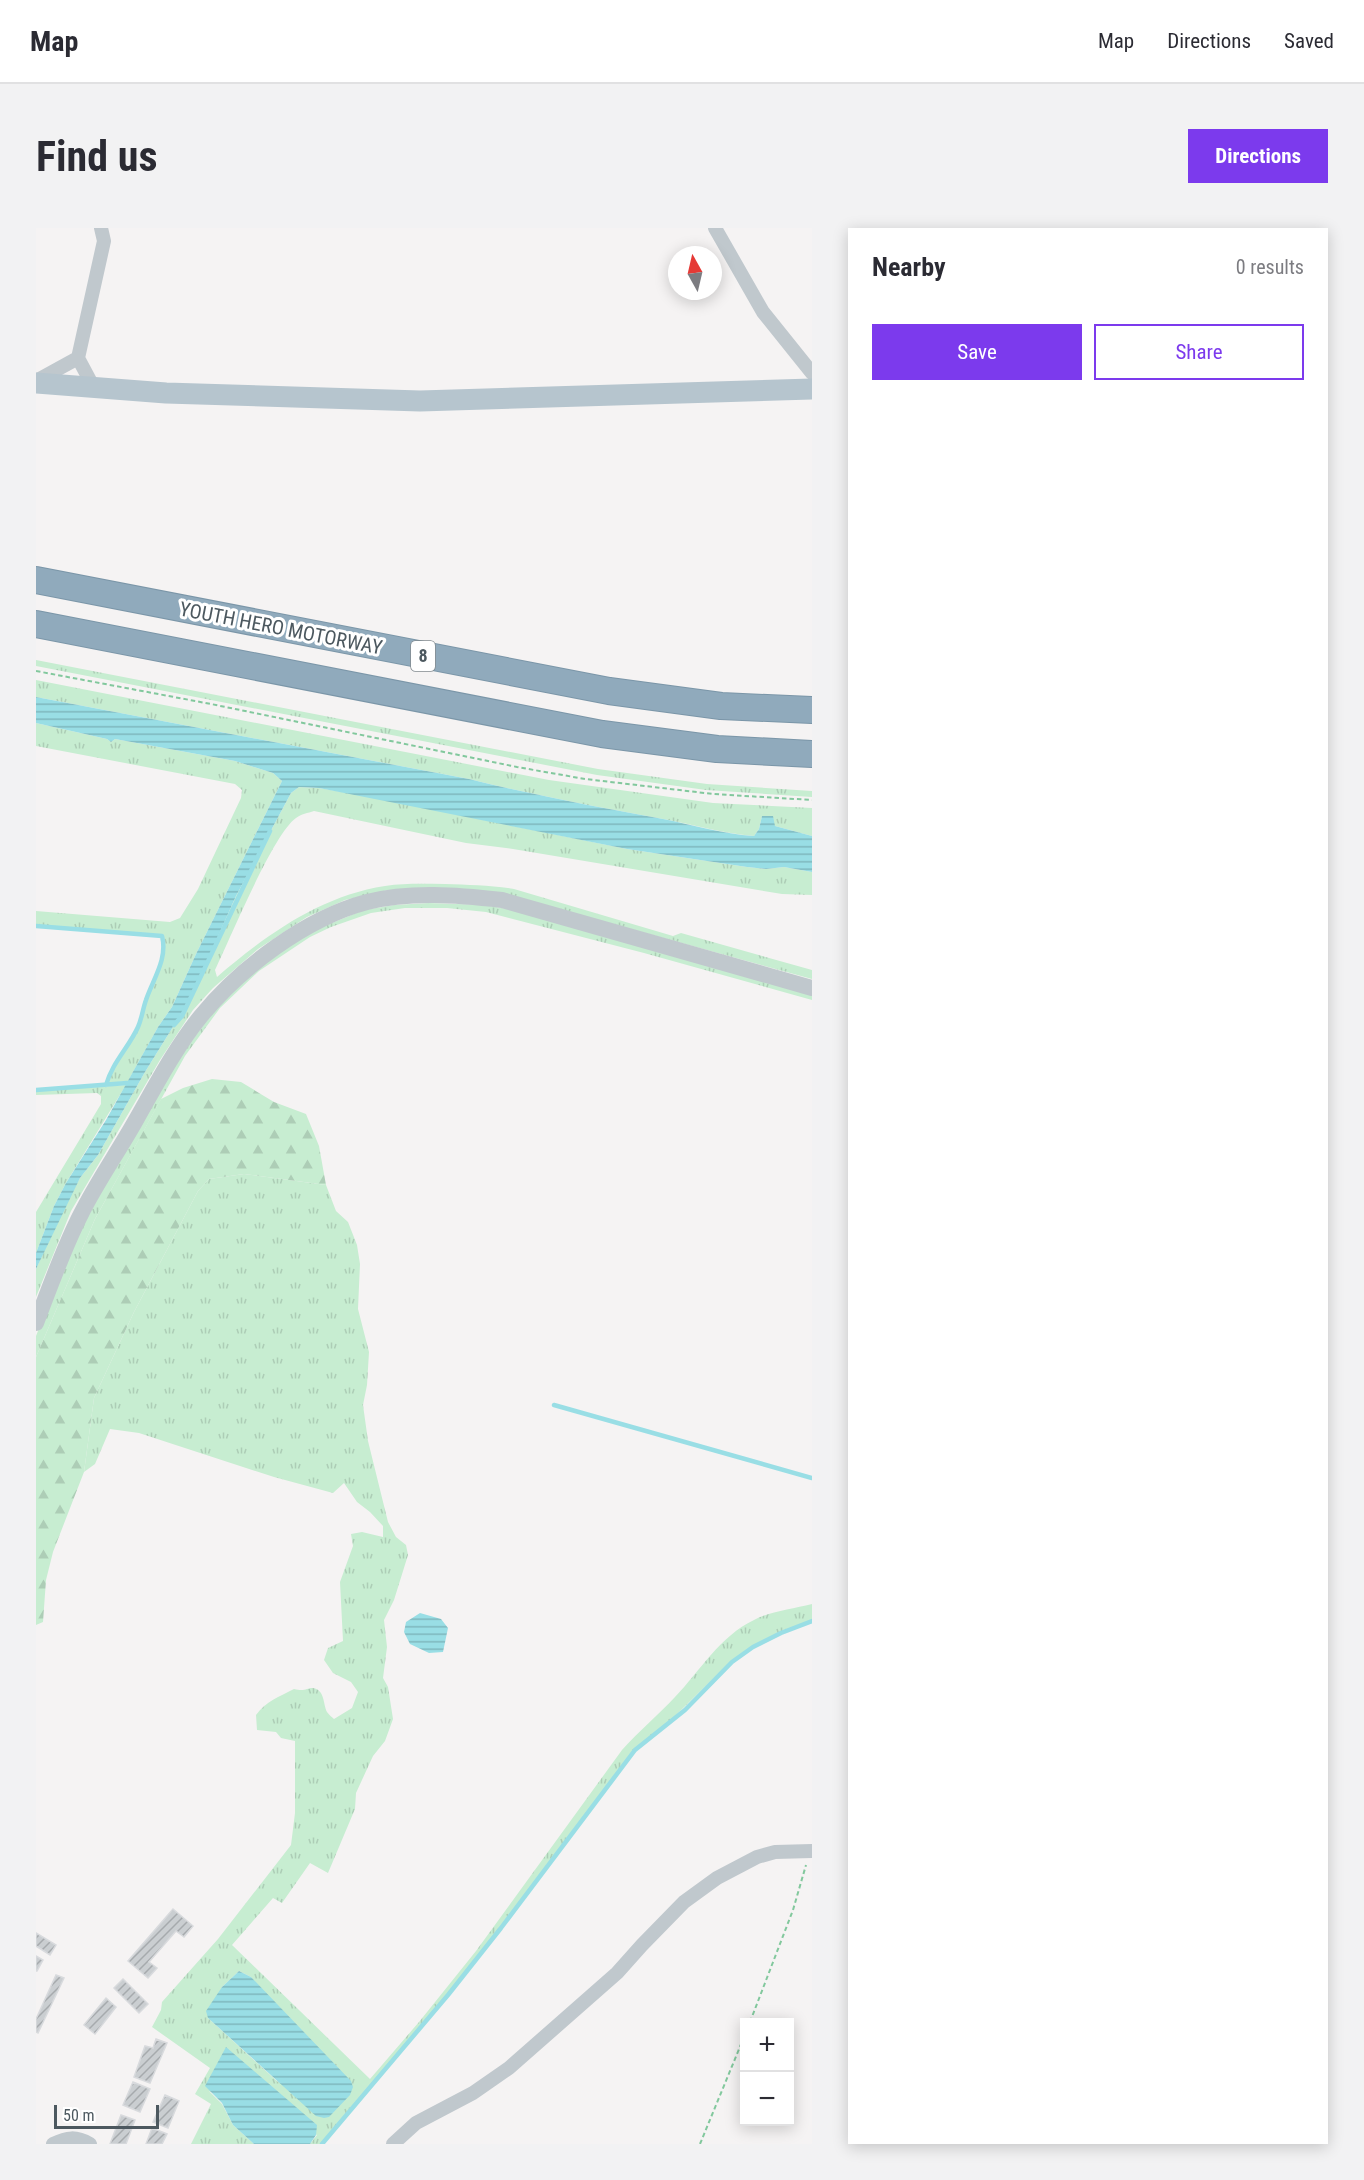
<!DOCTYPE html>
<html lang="en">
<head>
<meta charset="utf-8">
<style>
	:root { --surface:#fff; --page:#f2f2f3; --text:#2b2b33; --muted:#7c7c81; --line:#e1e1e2; --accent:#7c3aed }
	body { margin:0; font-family:"Roboto Condensed",sans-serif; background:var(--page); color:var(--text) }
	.controls { position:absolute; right:18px; bottom:18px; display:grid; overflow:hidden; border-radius:0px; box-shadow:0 3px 15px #0003 }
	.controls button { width:54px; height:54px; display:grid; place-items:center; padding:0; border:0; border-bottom:2px solid var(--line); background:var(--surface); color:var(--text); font:30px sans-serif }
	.compass { position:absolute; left:632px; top:18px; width:54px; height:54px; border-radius:50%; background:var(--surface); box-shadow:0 3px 15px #0003; rotate:352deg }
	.scale { position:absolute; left:18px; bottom:15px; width:105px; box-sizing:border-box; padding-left:6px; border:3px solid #4c585f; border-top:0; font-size:16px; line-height:21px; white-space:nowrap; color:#4c585f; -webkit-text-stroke:4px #fff; paint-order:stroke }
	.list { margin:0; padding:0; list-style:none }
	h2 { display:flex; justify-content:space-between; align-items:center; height:78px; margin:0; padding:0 24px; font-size:26px }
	h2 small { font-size:20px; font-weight:400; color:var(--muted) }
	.actions { display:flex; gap:12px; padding:18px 24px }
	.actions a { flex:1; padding:14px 0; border:2px solid var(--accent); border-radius:0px; text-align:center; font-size:21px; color:var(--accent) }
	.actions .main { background:var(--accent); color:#fff }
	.map { position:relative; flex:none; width:776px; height:1916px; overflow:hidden; border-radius:0px }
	header { display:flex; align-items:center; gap:36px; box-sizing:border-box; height:84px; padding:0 30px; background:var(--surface); border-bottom:2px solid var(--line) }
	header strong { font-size:28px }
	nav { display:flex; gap:33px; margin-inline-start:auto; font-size:21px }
	.intro { display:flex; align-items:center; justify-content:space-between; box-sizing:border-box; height:144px; padding:0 36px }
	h1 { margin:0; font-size:42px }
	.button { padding:15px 27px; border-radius:0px; background:var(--accent); color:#fff; font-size:21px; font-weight:700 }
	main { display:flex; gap:36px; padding:0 36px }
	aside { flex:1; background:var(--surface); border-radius:0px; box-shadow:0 3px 15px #0003 }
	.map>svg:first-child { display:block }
</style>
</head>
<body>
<header>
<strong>Map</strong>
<nav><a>Map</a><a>Directions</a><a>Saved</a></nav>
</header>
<div class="intro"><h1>Find us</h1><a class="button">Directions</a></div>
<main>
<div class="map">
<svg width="776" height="1916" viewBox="0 0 776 1916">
	<defs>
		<pattern id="grass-tufts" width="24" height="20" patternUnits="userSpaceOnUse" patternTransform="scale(1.5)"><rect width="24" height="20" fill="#c7edd1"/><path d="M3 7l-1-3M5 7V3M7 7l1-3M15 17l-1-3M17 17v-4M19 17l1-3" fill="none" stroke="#adcdb6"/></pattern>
		<pattern id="forest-firs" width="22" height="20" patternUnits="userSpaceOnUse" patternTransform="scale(1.5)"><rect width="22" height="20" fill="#c7edd1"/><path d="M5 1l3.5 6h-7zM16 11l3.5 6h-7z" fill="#adcdb6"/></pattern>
		<pattern id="water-rules" width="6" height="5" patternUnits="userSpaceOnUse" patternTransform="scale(1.5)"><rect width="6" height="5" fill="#99dee5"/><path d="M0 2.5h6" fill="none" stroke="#7fb7bd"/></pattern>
		<pattern id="building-hatch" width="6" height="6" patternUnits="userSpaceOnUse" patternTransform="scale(1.5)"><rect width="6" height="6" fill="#caced1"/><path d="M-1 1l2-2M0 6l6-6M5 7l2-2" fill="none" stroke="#a6aaad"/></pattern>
	</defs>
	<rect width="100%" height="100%" fill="#f5f3f3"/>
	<path fill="url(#grass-tufts)" fill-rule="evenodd" d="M0 432 562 541 671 556 776 563V569L670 562 561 547 36 445 0 438Z
		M0 452 513 552 677 575 776 580V608L739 598 726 588 723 601 718 608C686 605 659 597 627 591 562 579 497 567 433 551L0 469Z
		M0 495 71 511 75 514 79 511 199 533 237 545 246 553 160 726 136 779 122 799 92 853 72 855C77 836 93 819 102 802 107 793 107 783 110 775 118 752 133 732 127 707L0 697V683L134 694 144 690 162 661 205 570 206 562 199 556 0 518Z
		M263 559 283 560 329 568 591 621 711 639 730 641 748 639 776 644V667L746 666 477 621 430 615 278 583C272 585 265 586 260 590 237 606 194 711 179 742L181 749C230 707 284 668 349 658 369 655 389 656 409 656 433 657 455 657 478 661L637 708 645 705 776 742V751L465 665 352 662 309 672 271 689 222 721 177 760 157 782 124 832 35 983 0 1069V1041L30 975 44 950 62 927 109 844 153 773 200 668 255 565Z
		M393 675 449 677 482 683 776 766V772L608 725 450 684 411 680H369L335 685 295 699 274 709 223 743 184 780 149 828 59 991 0 1129V1108L34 1021 129 848 195 761 271 705 328 682 358 677Z
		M90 857 30 955 18 978 0 1025V984L65 876V868L61 865 0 867V863Z
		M208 946 290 957 300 983 312 994 321 1017 324 1036 322 1081 333 1124 331 1157 327 1177 332 1213 352 1294 360 1309 370 1317 372 1327 358 1372 348 1392 351 1419 347 1450 352 1459 357 1491 349 1513 337 1528 320 1565 319 1581 292 1645 274 1635 246 1675 237 1670 196 1717 334 1851 383 1794 440 1723 586 1522C603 1503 622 1487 639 1469 664 1443 684 1408 718 1392 735 1383 757 1381 776 1376V1392L744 1404 716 1418 695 1433 635 1492 598 1521 464 1699 411 1766 284 1916H274L281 1907 173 1863 186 1876 197 1897 218 1916H155L175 1876 159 1866 174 1840 116 1799 125 1782 126 1774 182 1711 255 1617 259 1585V1513L245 1510 240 1504 221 1502 220 1487C230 1473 243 1469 258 1461 269 1464 270 1460 277 1460 289 1462 287 1476 291 1484 293 1487 296 1489 298 1491L316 1480 322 1464 315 1454 297 1445 288 1432 292 1420 307 1413 304 1354 317 1318 315 1306 326 1304 347 1309V1298L334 1284 321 1274 308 1255 297 1265 238 1249 103 1205 74 1201 59 1236 48 1244 58 1170 98 1084 162 963 173 951ZM203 1743 215 1749 242 1854 172 1790 186 1759Z"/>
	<path fill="url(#forest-firs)" d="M176 851 205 854 238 874 270 886 283 918 290 957 208 946 173 951 162 963 98 1084 58 1170 48 1244 17 1324 10 1352 7 1394 0 1397V1129L59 991 125 871 147 860Z"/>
	<path fill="url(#water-rules)" d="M0 469 433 551C497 567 562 579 627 591 658 597 686 606 718 608L723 601 726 588H737L739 598 776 608V644L748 639 730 641 711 639 591 621 283 560 263 559 255 565 200 668 153 773 109 844 62 927 44 950 0 1041V1025L18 978 30 955 70 892 122 799 136 779 160 726 246 553 237 545 199 533 79 511 75 514 71 511 0 495Z
		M384 1385 405 1391 412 1400 407 1424 393 1425 374 1416 368 1404 370 1394Z
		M203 1743 215 1749 315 1853 317 1859 314 1867 293 1889 288 1890 280 1888 172 1790 170 1783 186 1759Z
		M190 1819 281 1897 280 1907 274 1916H218L197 1897 186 1875 169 1858Z"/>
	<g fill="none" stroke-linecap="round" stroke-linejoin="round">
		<path stroke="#99dee5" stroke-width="4.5" d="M0 698 126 708C132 731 117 751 110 772 107 780 106 790 102 799 93 819 76 835 70 857
			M138 797 146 788 234 603
			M0 862 91 855
			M518 1177 776 1250
			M286 1916 412 1767 465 1700 599 1522 649 1482 696 1434 717 1419 745 1405 776 1393"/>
	</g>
	<path fill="url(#building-hatch)" stroke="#d8dadd" stroke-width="1.5" d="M137 1681 157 1698 148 1709 140 1703 113 1734 121 1740 112 1750 92 1733Z
		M0 1705 20 1717 14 1727 0 1718Z
		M0 1728 7 1732 1 1743H0Z
		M20 1747 28 1750 2 1805 0 1804V1791Z
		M87 1751 112 1776 103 1785 78 1760Z
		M70 1770 80 1779 59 1806 48 1797Z
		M120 1811 131 1815 114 1855 98 1849 109 1818 117 1820Z
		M97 1854 114 1861 104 1884 87 1877Z
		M129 1867 143 1873 132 1900 117 1894Z
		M85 1887 99 1892 90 1916H74Z
		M116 1900 131 1906 126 1916H110Z"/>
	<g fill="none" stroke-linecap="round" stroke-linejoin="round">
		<defs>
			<path id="motorway" d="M0 352 573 463 685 478 776 482
				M0 396 566 506 681 521 776 526"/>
		</defs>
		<use href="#motorway" stroke="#7b96a8" stroke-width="28"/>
		<path stroke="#82c89d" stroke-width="2" stroke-dasharray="4.5 3" stroke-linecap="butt" d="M0 443 175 476 481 539 549 551 677 566 776 572
			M714 1794 757 1682 770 1637
			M664 1916 708 1809"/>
		<path stroke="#c0c8cd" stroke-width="14" d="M679 0 727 84 776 145
			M42 130 58 160
			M0 153 42 130 68 13 65 0
			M17 1916C31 1909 40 1908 54 1916
			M357 1916 380 1895 437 1865 473 1840 581 1745 606 1717 648 1674 681 1650 721 1629 739 1624 776 1623"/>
		<path stroke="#c0c8cd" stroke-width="16" d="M0 1095C14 1059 27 1021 45 986 61 954 82 924 100 892 120 857 139 820 165 788 204 740 270 690 331 674 374 663 422 667 466 672L776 760"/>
		<path stroke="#b6c5ce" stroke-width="21" d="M0 155 130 165 384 173 776 161"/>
		<use href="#motorway" stroke="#90aabc" stroke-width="26"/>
	</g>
	<g text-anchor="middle" stroke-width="6" stroke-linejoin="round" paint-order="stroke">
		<rect fill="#fff" stroke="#828a8f" stroke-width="1.5" x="375" y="413" width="24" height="30" rx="4.5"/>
		<g font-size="18" font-weight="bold" fill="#4c585f">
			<text x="387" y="434">8</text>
		</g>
		<g font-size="20" fill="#4c585f" stroke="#fff">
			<text transform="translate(245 400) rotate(11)" y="7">YOUTH HERO MOTORWAY</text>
		</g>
	</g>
</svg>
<div class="controls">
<button>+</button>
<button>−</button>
</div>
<svg class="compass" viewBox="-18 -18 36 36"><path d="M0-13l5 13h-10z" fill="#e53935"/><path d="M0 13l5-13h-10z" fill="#7c7c81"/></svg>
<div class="scale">50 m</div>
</div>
<aside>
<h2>Nearby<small>0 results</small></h2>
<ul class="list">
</ul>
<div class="actions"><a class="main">Save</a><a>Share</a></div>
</aside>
</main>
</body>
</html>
